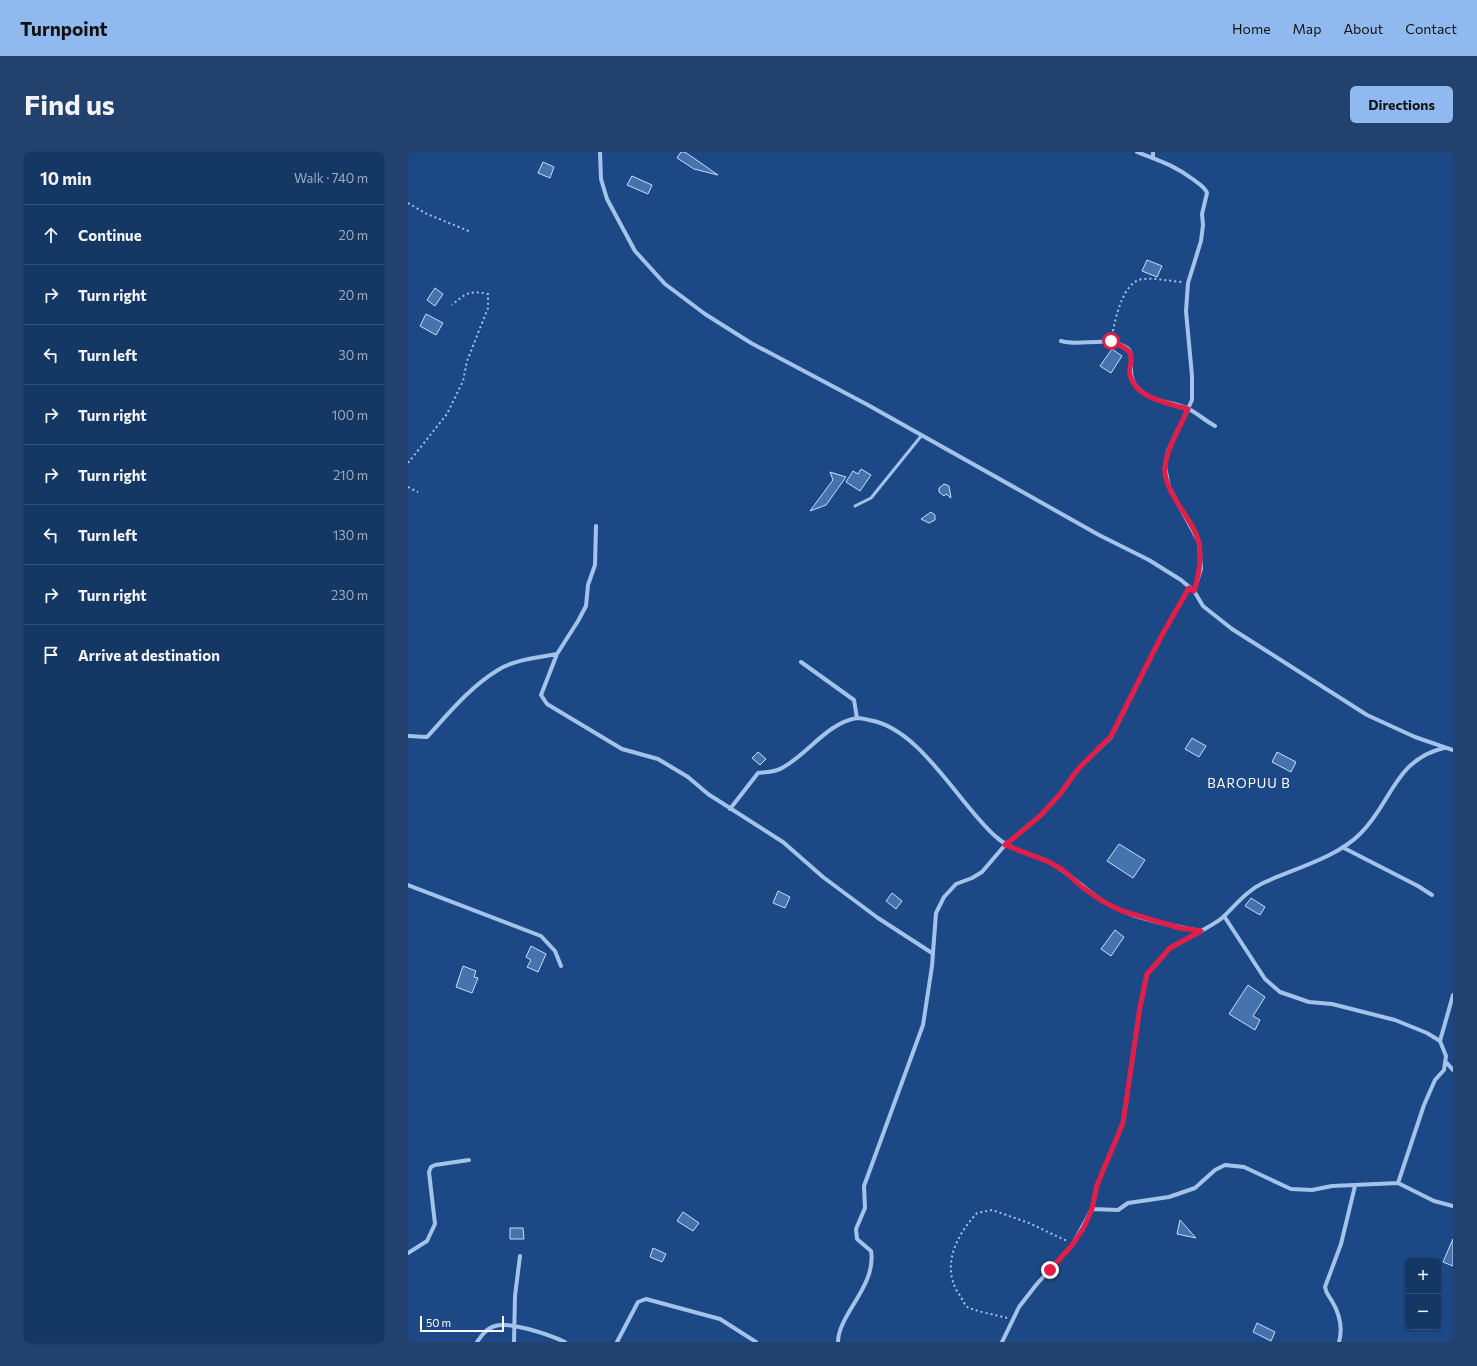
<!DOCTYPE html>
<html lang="en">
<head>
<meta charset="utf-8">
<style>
	:root { --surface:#153764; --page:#22426d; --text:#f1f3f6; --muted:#9dacbf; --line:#345178; --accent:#90b9f0 }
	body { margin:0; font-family:Commissioner,sans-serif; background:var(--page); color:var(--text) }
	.controls { position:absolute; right:12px; bottom:12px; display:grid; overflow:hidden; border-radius:6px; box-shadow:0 1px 3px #0004 }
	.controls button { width:36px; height:36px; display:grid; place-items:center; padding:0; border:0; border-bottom:1px solid var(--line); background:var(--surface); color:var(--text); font:20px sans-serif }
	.scale { position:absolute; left:12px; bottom:10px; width:84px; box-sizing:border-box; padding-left:4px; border:2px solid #fff; border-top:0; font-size:11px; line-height:14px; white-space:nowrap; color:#fff; -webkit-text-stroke:3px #1c4985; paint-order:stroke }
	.stop { position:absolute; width:12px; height:12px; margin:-9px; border:3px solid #e11d48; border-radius:50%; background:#fff }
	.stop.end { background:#e11d48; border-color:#fff; box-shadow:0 1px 4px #0008 }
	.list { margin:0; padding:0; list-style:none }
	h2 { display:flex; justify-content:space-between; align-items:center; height:52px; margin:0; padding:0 16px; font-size:17px }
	h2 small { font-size:13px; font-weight:400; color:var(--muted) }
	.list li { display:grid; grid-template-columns:26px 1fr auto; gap:12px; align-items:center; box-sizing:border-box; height:60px; padding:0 16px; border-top:1px solid var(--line) }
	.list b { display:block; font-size:15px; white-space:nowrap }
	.list em { font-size:13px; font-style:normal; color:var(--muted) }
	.icon { flex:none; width:22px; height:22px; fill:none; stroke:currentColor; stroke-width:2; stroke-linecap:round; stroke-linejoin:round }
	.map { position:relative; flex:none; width:1045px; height:1190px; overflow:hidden; border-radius:6px }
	header { display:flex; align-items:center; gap:24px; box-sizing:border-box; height:56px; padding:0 20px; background:var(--accent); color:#111 }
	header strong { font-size:19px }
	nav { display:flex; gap:22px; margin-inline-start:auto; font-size:14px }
	.intro { display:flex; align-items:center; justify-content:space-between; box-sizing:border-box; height:96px; padding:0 24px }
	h1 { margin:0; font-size:28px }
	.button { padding:10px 18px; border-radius:6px; background:var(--accent); color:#111; font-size:14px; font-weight:700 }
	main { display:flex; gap:24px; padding:0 24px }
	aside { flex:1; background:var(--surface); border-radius:6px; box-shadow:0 1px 3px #0004 }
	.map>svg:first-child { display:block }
</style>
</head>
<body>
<header>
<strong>Turnpoint</strong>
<nav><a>Home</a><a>Map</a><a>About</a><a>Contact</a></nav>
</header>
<div class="intro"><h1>Find us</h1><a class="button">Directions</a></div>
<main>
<aside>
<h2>10 min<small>Walk · 740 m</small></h2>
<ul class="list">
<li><svg class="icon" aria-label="ahead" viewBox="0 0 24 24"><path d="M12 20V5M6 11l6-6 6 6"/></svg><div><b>Continue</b></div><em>20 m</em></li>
<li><svg class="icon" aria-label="right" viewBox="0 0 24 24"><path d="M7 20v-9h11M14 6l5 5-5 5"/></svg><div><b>Turn right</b></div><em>20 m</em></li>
<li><svg class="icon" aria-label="left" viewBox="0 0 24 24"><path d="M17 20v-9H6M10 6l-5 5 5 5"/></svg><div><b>Turn left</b></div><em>30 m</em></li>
<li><svg class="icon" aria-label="right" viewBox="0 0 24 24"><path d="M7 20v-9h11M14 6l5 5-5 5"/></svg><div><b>Turn right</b></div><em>100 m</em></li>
<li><svg class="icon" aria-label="right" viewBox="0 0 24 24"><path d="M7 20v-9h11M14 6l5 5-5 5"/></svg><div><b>Turn right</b></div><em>210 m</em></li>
<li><svg class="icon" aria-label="left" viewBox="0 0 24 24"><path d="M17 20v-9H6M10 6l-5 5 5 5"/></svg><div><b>Turn left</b></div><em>130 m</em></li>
<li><svg class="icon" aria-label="right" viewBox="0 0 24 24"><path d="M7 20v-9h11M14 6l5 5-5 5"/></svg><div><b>Turn right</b></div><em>230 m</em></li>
<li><svg class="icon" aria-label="arrive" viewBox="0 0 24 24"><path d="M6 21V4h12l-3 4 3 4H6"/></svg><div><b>Arrive at destination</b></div></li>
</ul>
</aside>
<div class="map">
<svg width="1045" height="1190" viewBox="0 0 1045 1190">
	<rect width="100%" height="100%" fill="#1c4985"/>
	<path fill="#4473ae" stroke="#c8def8" d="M273 0H277L310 23 286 17 269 6Z
		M135 10 146 15 142 26 130 21Z
		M224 24 244 33 240 42 219 33Z
		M739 108 754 114 749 125 734 119Z
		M27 136 35 142 27 154 19 148Z
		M18 162 35 171 28 183 12 174Z
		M704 197 714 204 703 221 692 214Z
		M453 317 463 323 452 339 438 330 445 319 450 322Z
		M422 320 438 325 418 353 402 359 425 328Z
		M536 332 541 334 543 346 538 342 536 344 531 340V336Z
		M523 360 527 363V368L521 371 513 367Z
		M784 586 798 594 791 605 777 597Z
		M350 600 358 607 352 613 344 606Z
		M869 600 888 610 883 620 864 610Z
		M711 692 737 708 725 726 699 709Z
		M370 739 382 745 377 756 365 751Z
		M484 741 494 749 488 757 478 749Z
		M843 746 857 755 852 763 837 754Z
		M707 778 716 785 703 804 693 797Z
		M123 794 138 802 130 820 119 815 123 808 118 805Z
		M55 814 68 819 66 825 70 826 64 841 48 835Z
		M840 833 857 845 845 864 852 868 847 878 821 862Z
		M275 1060 291 1071 285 1079 269 1069Z
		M772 1068 788 1086 769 1082Z
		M102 1076H115L116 1087H102Z
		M1045 1087V1114L1035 1110Z
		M245 1096 258 1102 254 1110 242 1105Z
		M849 1171 867 1180 863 1189 845 1180Z"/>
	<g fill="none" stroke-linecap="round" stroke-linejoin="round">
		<path stroke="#a3c3eb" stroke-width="2" stroke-dasharray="2 3" stroke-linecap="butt" d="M0 51 19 62 63 80
			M704 184C707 168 715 127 736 127 748 126 761 129 774 130
			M0 311 39 262 55 229 59 209 80 156V142C62 138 58 141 44 153
			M0 335 10 340
			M599 1166C589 1163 564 1159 558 1154 555 1150 553 1144 550 1141 533 1112 549 1083 569 1061L584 1058 621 1071 659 1089"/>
		<path stroke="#a3c3eb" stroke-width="3" d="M447 354 463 346 514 283"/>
		<path stroke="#a3c3eb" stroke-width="4" d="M192 0 193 27 199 47 227 99 257 132 297 162 343 191 460 253 691 383 741 408 773 428 786 439 795 454 824 477 959 563 1007 585 1045 598
			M729 0C752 9 766 13 786 28 791 32 797 35 799 41L794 62 795 73 793 89 780 131 778 159 784 224V248L760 299 757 315 761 335 791 390 793 417 786 439
			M745 6V0
			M653 189C674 195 699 183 719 196 728 202 717 222 729 235 743 251 764 249 781 257 790 262 798 269 807 274
			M188 374 187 413 180 433 178 454 170 469 149 502 133 543 139 552 214 597 250 607 280 625 300 642 375 690 415 725 470 766 524 801
			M393 510 446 548 449 566
			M0 584 19 585C40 562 63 534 90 518 105 508 131 505 149 502
			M322 657 350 621C358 620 368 620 374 616 400 602 419 571 449 566 452 566 457 567 461 568 512 576 550 651 587 684 603 699 623 701 641 710 660 720 675 736 693 748 721 766 760 773 793 779 800 775 808 771 814 766 827 754 838 739 855 731 885 717 928 706 952 682 984 651 986 608 1036 596
			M936 696 1010 734 1024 743
			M0 733 133 784 147 799 153 814
			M816 764 857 827 872 840 901 850 924 852 987 868 1019 881 1032 889 1038 904 1036 918 1027 928 1016 953 990 1031
			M1032 889 1045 843
			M1038 910 1045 918
			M684 1057 689 1033 715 971 732 855 739 822 762 796 793 779
			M0 1101 19 1089 27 1072 21 1020 23 1015 27 1013 61 1008
			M69 1190C74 1183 79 1176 87 1174 102 1169 142 1183 157 1190
			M106 1190 107 1144 112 1104
			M209 1190 230 1150 238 1147 312 1167 348 1190
			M430 1190C430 1163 469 1133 463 1099L449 1087 448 1077 457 1056 456 1034 515 873 524 814 528 761 536 745 548 732 564 726 574 720 597 693 632 664 652 642 670 617 703 585 754 483 781 436
			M594 1190 611 1155 628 1133 665 1092 684 1057 710 1058 720 1051 761 1045 787 1036 807 1018 817 1013 836 1015 883 1037 904 1038 924 1034 990 1031 1026 1049 1045 1054
			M931 1190C935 1176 931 1161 924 1149 921 1144 918 1142 917 1135L933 1092 947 1034"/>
	</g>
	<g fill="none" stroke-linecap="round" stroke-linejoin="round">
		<path stroke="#e11d48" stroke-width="5" d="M642 1118 665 1092 676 1075 684 1057 689 1033 715 971 732 855 739 822 762 796 793 779 772 776 714 759 694 749 674 735 655 718 641 710 597 693 632 664 652 642 670 617 703 584 754 483 781 436 786 439C791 423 794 408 791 391 786 367 754 340 757 314 760 294 772 275 780 257 762 252 727 246 722 223 721 219 722 214 723 211 725 196 714 195 703 189"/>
	</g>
	<g text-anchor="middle" stroke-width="3" stroke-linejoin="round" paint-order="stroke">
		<g font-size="13" letter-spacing="1" fill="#fff" stroke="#1c4985">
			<text x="841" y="636">BAROPUU B</text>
		</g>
	</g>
</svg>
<div class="controls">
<button>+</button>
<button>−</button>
</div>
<div class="scale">50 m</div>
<div class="stop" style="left:703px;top:189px"></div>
<div class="stop end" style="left:642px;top:1118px"></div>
</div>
</main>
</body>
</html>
